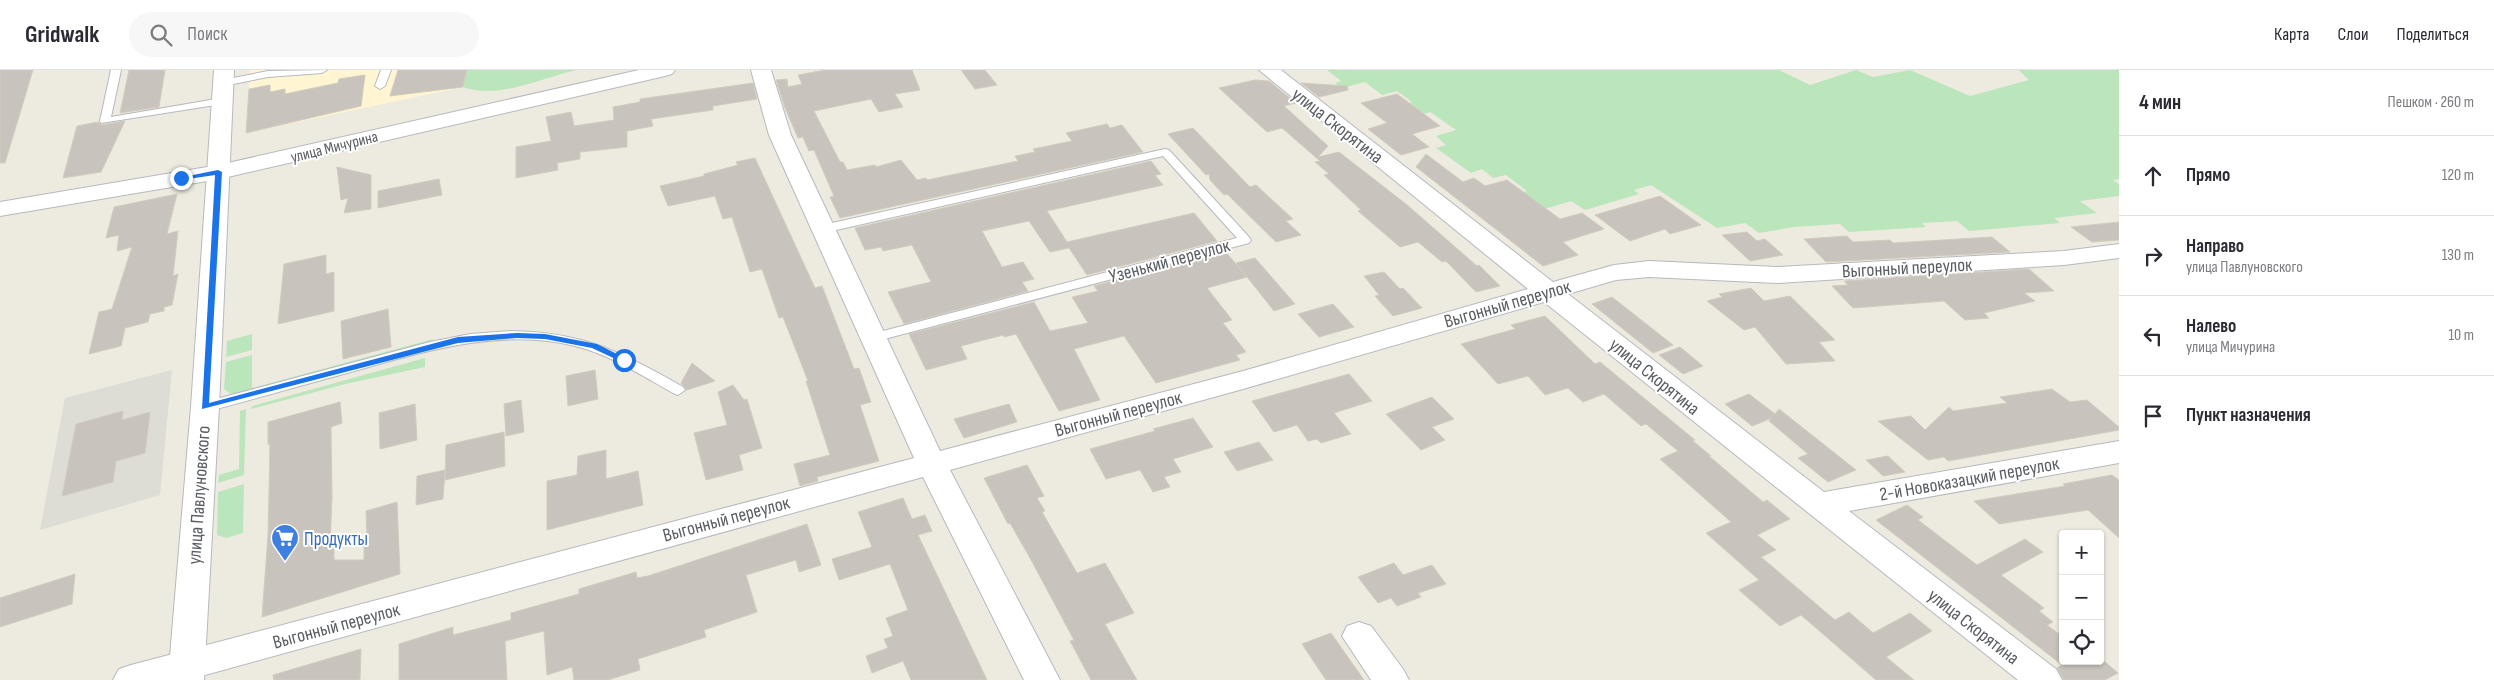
<!DOCTYPE html>
<html lang="ru">
<head>
<meta charset="utf-8">
<style>
	:root { --surface:#fff; --page:#f7f7f7; --text:#2b2b33; --muted:#7c7c81; --line:#e1e1e2 }
	body { margin:0; font-family:"Sofia Sans Condensed",sans-serif; background:var(--page); color:var(--text) }
	.controls { position:absolute; right:15px; bottom:15px; display:grid; overflow:hidden; border-radius:5px; box-shadow:0 1px 4px #0004 }
	.controls button { width:45px; height:45px; display:grid; place-items:center; padding:0; border:0; border-bottom:1px solid var(--line); background:var(--surface); color:var(--text); font:25px sans-serif }
	.stop { position:absolute; width:15px; height:15px; margin:-11px; border:4px solid #1a73e8; border-radius:50%; background:#fff }
	.stop.end { background:#1a73e8; border-color:#fff; box-shadow:0 1px 5px #0008 }
	.list { margin:0; padding:0; list-style:none }
	h2 { display:flex; justify-content:space-between; align-items:center; height:65px; margin:0; padding:0 20px; font-size:21px }
	h2 small { font-size:16px; font-weight:400; color:var(--muted) }
	.list li { display:grid; grid-template-columns:32px 1fr auto; gap:15px; align-items:center; box-sizing:border-box; height:80px; padding:0 20px; border-top:1px solid var(--line) }
	.list b { display:block; font-size:19px; white-space:nowrap }
	.list p { margin:0; font-size:16px; white-space:nowrap; color:var(--muted) }
	.list em { font-size:16px; font-style:normal; color:var(--muted) }
	.icon { flex:none; width:28px; height:28px; fill:none; stroke:currentColor; stroke-width:2; stroke-linecap:round; stroke-linejoin:round }
	.map { position:relative; flex:none; width:2119px; height:610px; overflow:hidden }
	header { display:flex; align-items:center; gap:30px; box-sizing:border-box; height:70px; padding:0 25px; background:var(--surface); border-bottom:1px solid var(--line) }
	header strong { font-size:24px }
	nav { display:flex; gap:28px; margin-inline-start:auto; font-size:18px }
	.search { width:350px; height:45px; background:var(--page); display:flex; align-items:center; gap:12px; box-sizing:border-box; padding:0 18px; border-radius:28px; color:var(--muted); font-size:19px }
	main { display:flex }
	aside { flex:1; background:var(--surface) }
	.map>svg:first-child { display:block }
</style>
</head>
<body>
<header>
<strong>Gridwalk</strong>
<div class="search"><svg class="icon" aria-label="search" viewBox="0 0 24 24"><circle cx="10" cy="10" r="6"/><path d="M15 15l6 6"/></svg>Поиск</div>
<nav><a>Карта</a><a>Слои</a><a>Поделиться</a></nav>
</header>
<main>
<div class="map">
<svg width="2119" height="610" viewBox="0 0 2119 610">
	<rect width="100%" height="100%" fill="#edeae0"/>
	<path fill="#fff5d3" d="M250 0H467L463 17 246 63Z"/>
	<path fill="#dddcd5" d="M172 300 160 425 40 460 65 328Z"/>
	<path fill="#bbe6bb" d="M467 0H576C542 8 497 30 463 17Z
		M1327 0H1779L1810 15 1856 0 1873 7 1910 0 1970 26 2029 10 2019 0H2119V109L2113 110 2119 114V126L2080 131 2097 143 2054 148 2060 153 1969 161 1957 151 1922 153 1926 157 1849 162 1840 154 1794 157 1759 163 1745 153 1717 158 1651 115 1634 120 1639 124 1585 140 1571 131 1528 144 1508 127 1527 121 1506 105 1493 108 1482 99 1471 103 1436 78 1446 75 1436 66 1456 60 1430 42 1417 46 1402 36 1412 32 1397 21 1382 25 1365 12 1342 18 1335 13 1341 11Z
		M252 264V280L226 287 227 271Z
		M433 269 434 272 233 325 224 319 226 292 252 285V318Z
		M425 288V297L345 314 251 339 252 336Z
		M246 339 244 405 218 413 219 405 239 399 240 341Z
		M244 414 243 463 226 468 217 465 218 422Z"/>
	<path fill="#c8c4bd" stroke="#d2ccbe" d="M0 0H33L5 93H0Z
		M129 0H165L159 37 120 43Z
		M398 0H467L463 17 390 26Z
		M825 0H912L920 20 895 24 903 37 879 42 871 29 814 41 840 92H843L847 100 875 95 876 97 901 90 917 110 926 108 927 110 1018 91 1015 86 1035 82 1033 79 1072 71 1066 63 1107 54 1110 58 1122 55 1143 82 840 148 830 127 834 126 814 80 809 81 803 67 798 68 785 38 776 10 787 9 788 17 802 14 798 5Z
		M961 0H985L997 15 975 19Z
		M365 5 361 36 246 63 249 19 270 15V22L285 19V24L338 13 339 9Z
		M1255 10 1269 11 1296 33 1284 36 1328 76 1318 87 1339 82 1406 134 1477 196 1479 195 1500 216 1476 222 1446 191 1442 192 1418 172 1400 177 1358 141 1361 140 1324 105 1329 104 1315 92 1320 91 1282 58 1267 62 1219 18Z
		M753 13 757 29 713 36V40L651 49 653 56 627 61V77L580 82V89L557 93 558 100 516 108V77L551 71 546 47 571 42 574 56 614 50 613 37 640 32V29Z
		M1301 13 1347 16 1348 20 1319 27Z
		M1397 24 1440 56 1412 64 1429 77 1401 85 1368 59 1387 53 1361 33Z
		M125 51 101 102 63 108 77 56 98 52 101 55Z
		M1193 58 1250 117 1256 115 1293 149 1286 151 1301 165 1276 172 1227 124 1224 125 1210 110 1209 104 1206 105 1168 64Z
		M1426 84 1463 112 1474 108 1485 116 1507 110 1560 149 1582 143 1604 159 1563 172 1578 185 1543 196 1416 97Z
		M755 88 815 218 822 216 854 299 859 298 871 332 860 335 879 391 817 407 818 411 800 416 794 394 830 385 806 311H808L783 247 779 248 762 199 750 202 732 147 723 149 715 126 668 136 660 116 704 106V104L738 95 736 92Z
		M1151 91 1161 104 1155 105 1163 115 1047 141 1067 172 1194 143 1217 171 1087 205 1069 178 1050 182 1029 151 982 161 1002 197 1023 192 1034 209 1022 212 1028 221 904 254 888 222 931 212 912 175 883 181 881 177 865 180 855 158Z
		M337 97 371 105V139L344 143 348 128 341 130Z
		M439 109 442 125 378 138V121Z
		M177 124 167 164 178 161 173 206 178 204 172 235 164 237V241L150 244 148 252 125 258 121 276 89 284 99 242 112 239 132 177 117 181 119 165 106 168 114 137Z
		M1660 126 1701 155 1670 164 1665 159 1630 171 1595 145Z
		M2119 152V170L2092 172 2071 157Z
		M1747 162 1757 171 1765 169 1783 185 1750 191 1722 165Z
		M1847 166 1853 172 1890 170 1893 173 1992 167 2010 182 1826 192 1804 169Z
		M1225 181 1247 207 1207 218 1232 250 1223 253 1246 282 1236 285 1240 290 1156 313 1124 266 1074 279 1100 330 1059 341 1016 264 1004 267 1003 265 961 276 967 289 926 300 909 264 1034 232 1050 261 1088 253 1072 227 1098 221 1094 216Z
		M326 185V204L334 202V241L278 254 284 194Z
		M1255 188 1295 234 1274 241 1236 193Z
		M2029 199 2054 221 2024 223 2035 231 1984 243 1989 248 1965 250 1944 231 1853 238 1832 216 1848 215 1844 211Z
		M1384 202 1400 219 1403 218 1422 238 1393 246 1375 226 1379 225 1364 206Z
		M1751 218 1764 231 1790 226 1835 270 1819 272 1835 291 1786 294 1755 257 1744 260 1707 231 1722 227 1719 224Z
		M1612 227 1673 275 1653 283 1592 234Z
		M1333 234 1354 257 1319 267 1298 244Z
		M388 239 391 277 343 289 341 251Z
		M1545 246 1595 294 1600 292 1695 370 1693 371 1711 386H1709L1763 432 1767 430 1790 449 1757 465 1776 480 1761 487 1835 550 1849 542 1873 563 1910 543 1932 561 1886 587 1914 610H1876L1801 545 1780 556 1739 520 1759 510 1706 463 1731 452 1660 389 1678 381 1646 354 1641 356 1604 324 1583 332 1568 318 1545 325 1528 306 1498 314 1461 274 1515 259 1511 255Z
		M1680 277 1703 296 1683 304 1659 285Z
		M692 293 715 311 687 320 681 313Z
		M595 300 598 329 568 336 566 306Z
		M1349 304 1372 331 1334 343 1351 364 1321 373 1317 369 1308 371 1297 355 1274 362 1252 331Z
		M733 315 744 330 747 329 762 378 739 385 743 400 706 410 694 363 727 355 718 322Z
		M2052 319 2070 332 2087 330 2119 357V360L1948 391 1944 387 1928 390 1878 351 1911 346 1925 360 1949 337 1953 341 2007 333 2000 327Z
		M1749 324 1775 344 1779 339 1856 400 1828 412 1798 388 1808 384 1769 351 1772 348 1752 356 1725 334Z
		M1432 327 1454 349 1432 357 1445 370 1421 380 1386 344Z
		M521 330 524 362 506 366 504 334Z
		M340 332 342 353 331 357 332 427 330 479 334 478V490H364V469L367 468 366 441 397 432 400 504 262 547 268 465 270 374 268 375V352Z
		M415 334 417 370 380 379 379 343Z
		M1009 334 1017 352 964 368 954 349Z
		M123 341 122 350 150 342 145 383 116 391 113 412 62 426 76 354Z
		M1193 348 1213 377 1173 389 1181 402 1164 407 1170 417 1153 422 1140 400 1106 409 1090 379 1155 361 1153 359Z
		M504 362 505 396 445 410 446 375Z
		M1259 372 1273 390 1237 401 1224 382Z
		M606 380V409L638 401 643 435 547 460V411L577 405 578 386Z
		M1888 386 1905 402 1883 406 1866 390Z
		M1027 395 1044 426 1037 428 1045 441 1042 442 1077 503 1105 493 1134 543 1105 554 1137 610H1091L1070 571 1074 570 1030 488 1010 453 1008 454 984 408Z
		M445 400 443 429 416 435 417 406Z
		M2112 405 2119 410V468L2088 440 1999 454 1974 431 2065 416 2063 414Z
		M903 428 912 449 925 445 932 461 918 465 987 610H911L903 591 872 603 866 586 888 578 884 569 893 566 886 548 908 540 890 494 839 510 832 489 872 477 858 442Z
		M1907 435 1923 447 1918 450 1977 495 2025 469 2043 482 2001 505 2044 538 2039 541 2053 552 2047 555 2063 567V594L2068 591H2104L2118 603 2105 610H2064L2057 598 2062 595 1876 450Z
		M807 454 821 495 799 502 796 490 746 505 757 542 704 560 706 567 638 589 640 600 608 610H574L572 597 547 605 544 561 505 571 507 610H399V574L453 557V565L511 550V543L579 524V519L636 502 637 508 648 506Z
		M1394 493 1403 505 1432 495 1446 514 1418 523 1421 527 1397 536 1391 528 1378 533 1358 507Z
		M75 504 72 534 0 557V528Z
		M1331 563 1364 610H1326L1302 574Z
		M361 579 360 610H274L273 605Z"/>
	<g fill="none" stroke-linecap="round" stroke-linejoin="round">
		<defs>
			<path id="service" d="M111 0H121L111 47 222 28 227 31 222 34 101 53 100 51Z
				M327 0 322 3 268 7 223 16 218 13 223 10 268 1Z
				M381 0H391L385 16 380 19 375 16Z
				M1165 79 1169 80 1249 167 1251 170 1249 173 873 272 868 271 866 268 868 265 1237 168 1163 86 823 163 817 159 823 155Z
				M511 261C583 262 622 282 683 317L685 320 678 325 673 323C641 305 611 285 575 276 500 257 423 282 351 302 303 315 254 329 205 342L198 337 205 332 430 272 470 264Z"/>
			<path id="minor" d="M639 0H675L672 4 665 6 219 109 0 146V132L219 95Z
				M751 0H771L791 65 940 381 1243 301 1528 219 1259 0H1281L1553 212 1614 195 1649 191 1777 197 2064 181 2119 174V188L2064 195 1777 213 1649 207 1616 210 1568 224 1824 422 2119 371V393L1849 441 2056 599 2062 610H2018L1544 232 1243 319 950 400 1060 610H1024L923 407 187 610H113L119 599 131 595 914 388 769 65Z
				M1359 552 1371 556 1403 599 1409 610H1371L1342 566 1347 556Z"/>
			<path id="tertiary" d="M214 0H234L219 337 204 610H168L191 337Z"/>
		</defs>
		<use href="#service" stroke="#b6b9be" stroke-width="2"/>
		<use href="#minor" stroke="#b6b9be" stroke-width="2"/>
		<use href="#tertiary" stroke="#b6b9be" stroke-width="2"/>
		<use href="#service" fill="#fff" fill-rule="evenodd"/>
		<use href="#minor" fill="#fff" fill-rule="evenodd"/>
		<use href="#tertiary" fill="#fff" fill-rule="evenodd"/>
	</g>
	<path fill="#1a73e8" d="M218 100 222 102 209 333 458 267 517 263 545 264 597 274 629 290 624 293 592 278 545 269 517 268 458 273 202 339 215 105 181 110 178 108Z"/>
	<defs>
		<symbol id="supermarket-pin" viewBox="-11 -11 22 30"><path d="M0 17L-7.5 6A9.5 9.5 0 1 1 7.5 6Z" fill="#3f7fe0" stroke="#fff"/><path d="M-6-5.5h2.5l.6 2H6L4.5 2H-2.5L-4.4-4H-6ZM-1.5 3.2a1.3 1.3 0 1 0 .1 0ZM3 3.2a1.3 1.3 0 1 0 .1 0Z" fill="#fff"/></symbol>
	</defs>
	<g fill-rule="evenodd">
		<use href="#supermarket-pin" x="269" y="452" width="32" height="43"/>
	</g>
	<g text-anchor="middle" stroke-width="4" stroke-linejoin="round" paint-order="stroke">
		<g font-size="16" fill="#595d62" stroke="#fff">
			<text transform="translate(334 76) rotate(-14)" y="6">улица Мичурина</text>
		</g>
		<g font-size="19" fill="#595d62" stroke="#fff">
			<text transform="translate(1338 55) rotate(38)" y="7">улица Скорятина</text>
			<text transform="translate(1169 190) rotate(-15)" y="7">Узенький переулок</text>
			<text transform="translate(1907 197) rotate(-3)" y="7">Выгонный переулок</text>
			<text transform="translate(1507 233) rotate(-16)" y="7">Выгонный переулок</text>
			<text transform="translate(1655 306) rotate(39)" y="7">улица Скорятина</text>
			<text transform="translate(1118 343) rotate(-15)" y="7">Выгонный переулок</text>
			<text transform="translate(1969 408) rotate(-10)" y="7">2-й Новоказацкий переулок</text>
			<text transform="translate(198 425) rotate(-86)" y="7">улица Павлуновского</text>
			<text transform="translate(726 448) rotate(-15)" y="7">Выгонный переулок</text>
			<text transform="translate(336 555) rotate(-15)" y="7">Выгонный переулок</text>
			<text transform="translate(1974 556) rotate(38)" y="7">улица Скорятина</text>
		</g>
		<g font-size="19" fill="#366cbe" stroke="#fff" text-anchor="start">
			<text x="304" y="475">Продукты</text>
		</g>
	</g>
</svg>
<div class="controls">
<button>+</button>
<button>−</button>
<button><svg class="icon" aria-label="locate" viewBox="0 0 24 24"><circle cx="12" cy="12" r="6"/><path d="M12 2v4M12 18v4M2 12h4M18 12h4"/></svg></button>
</div>
<div class="stop" style="left:624px;top:290px"></div>
<div class="stop end" style="left:181px;top:108px"></div>
</div>
<aside>
<h2>4 мин<small>Пешком · 260 m</small></h2>
<ul class="list">
<li><svg class="icon" aria-label="ahead" viewBox="0 0 24 24"><path d="M12 20V5M6 11l6-6 6 6"/></svg><div><b>Прямо</b></div><em>120 m</em></li>
<li><svg class="icon" aria-label="right" viewBox="0 0 24 24"><path d="M7 20v-9h11M14 6l5 5-5 5"/></svg><div><b>Направо</b><p>улица Павлуновского</p></div><em>130 m</em></li>
<li><svg class="icon" aria-label="left" viewBox="0 0 24 24"><path d="M17 20v-9H6M10 6l-5 5 5 5"/></svg><div><b>Налево</b><p>улица Мичурина</p></div><em>10 m</em></li>
<li><svg class="icon" aria-label="arrive" viewBox="0 0 24 24"><path d="M6 21V4h12l-3 4 3 4H6"/></svg><div><b>Пункт назначения</b></div></li>
</ul>
</aside>
</main>
</body>
</html>
